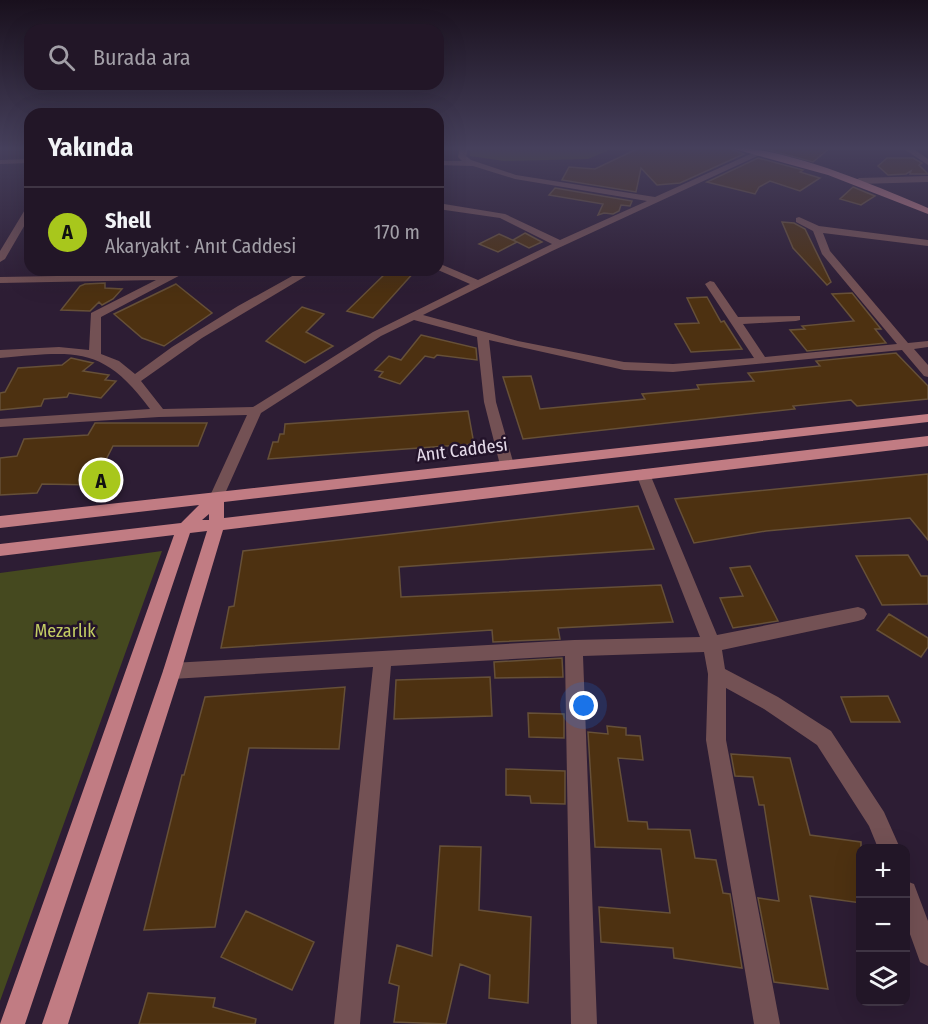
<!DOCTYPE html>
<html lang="tr">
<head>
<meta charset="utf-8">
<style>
	:root { --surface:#221627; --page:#2a1f2f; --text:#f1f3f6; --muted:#a29fa7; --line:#3f3544; --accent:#a8c71c }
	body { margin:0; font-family:"Fira Sans Condensed",sans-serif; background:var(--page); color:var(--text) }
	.controls { position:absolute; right:18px; bottom:18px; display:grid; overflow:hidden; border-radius:12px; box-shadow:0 6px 24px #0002 }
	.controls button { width:54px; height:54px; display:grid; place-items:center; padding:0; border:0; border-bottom:2px solid var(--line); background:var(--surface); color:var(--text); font:30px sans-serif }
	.you { position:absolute; left:584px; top:706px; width:21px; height:21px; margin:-15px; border:4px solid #fff; border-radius:50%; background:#1a73e8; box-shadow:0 0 0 9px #1a73e833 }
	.badge { display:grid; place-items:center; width:39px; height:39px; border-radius:50%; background:var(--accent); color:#111; font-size:20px; font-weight:700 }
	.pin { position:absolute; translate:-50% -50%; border:3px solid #fff; box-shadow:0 2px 6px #0006 }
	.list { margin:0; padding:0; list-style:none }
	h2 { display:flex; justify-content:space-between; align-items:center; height:78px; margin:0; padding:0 24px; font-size:26px }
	h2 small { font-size:20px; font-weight:400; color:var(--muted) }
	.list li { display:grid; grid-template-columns:39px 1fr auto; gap:18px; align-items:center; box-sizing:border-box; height:90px; padding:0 24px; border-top:2px solid var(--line) }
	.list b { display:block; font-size:22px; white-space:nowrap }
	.list p { margin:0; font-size:20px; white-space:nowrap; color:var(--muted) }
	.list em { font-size:20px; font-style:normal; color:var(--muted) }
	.icon { flex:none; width:33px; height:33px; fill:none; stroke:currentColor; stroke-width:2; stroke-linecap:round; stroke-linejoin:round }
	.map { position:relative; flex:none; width:928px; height:1024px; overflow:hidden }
	.search { position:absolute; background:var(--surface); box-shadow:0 6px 24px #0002; left:24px; top:24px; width:420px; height:66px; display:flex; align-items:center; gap:15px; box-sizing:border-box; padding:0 21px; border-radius:18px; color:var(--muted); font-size:22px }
	.panel { position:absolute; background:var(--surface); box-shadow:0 6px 24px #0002; left:24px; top:108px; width:420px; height:168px; border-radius:18px }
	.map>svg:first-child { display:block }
</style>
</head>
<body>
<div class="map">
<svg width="928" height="1024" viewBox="0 0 928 1024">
	<rect width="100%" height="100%" fill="#2d1d34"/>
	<path fill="#45491f" d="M470 147H617L588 159 504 161 470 156Z
		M162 551 0 1001V573Z"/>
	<path fill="#4d3111" stroke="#665038" stroke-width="1.5" d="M641 147H725L744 154 680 183 657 185 641 168 636 192 562 180 569 167 595 169Z
		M756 147H831L813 162Z
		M758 158 803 170 800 172 820 178 800 191 770 181 759 187 755 194 707 182Z
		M887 158H913L922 163 919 165 928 174H910L911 171 906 174 888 175 878 166Z
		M853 187 875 196 861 205 840 199Z
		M555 188 632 201 630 206 621 205 619 211 613 214 604 213 598 215 603 204 549 195Z
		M782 222 794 223 805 229 831 282 827 285 793 248Z
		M525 233 542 242 529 248 513 240Z
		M499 234 517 242 498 252 479 244Z
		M389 270H416L373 318 347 311Z
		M105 283V288L122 289 113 299 102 305 99 302 90 311 61 310 80 286 85 284Z
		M176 284 212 313 164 346 142 338 114 314Z
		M852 293 881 329H875L886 343 807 351 790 330 805 329 802 326 854 321 832 294Z
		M707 297 721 322 724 321 742 349 691 352 675 324 699 323 687 298Z
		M302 307 324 314 306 332 333 346 305 363 266 341Z
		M421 335 476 348 477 360 437 355 434 358 425 356 400 384 379 377 383 372 375 370 389 356 401 360Z
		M896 353 928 386V399L857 406 851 400 793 406 795 409 767 412 523 439 503 377 531 376 540 409 645 399 642 394 699 389 697 385 754 381 748 373 820 366 816 361Z
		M71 358 93 363 83 371 109 375 105 380 116 381 101 398 69 393 67 397 44 399 41 406 0 410V393L5 392 18 368 62 365Z
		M468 411 474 444 268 459 273 442H278L280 434H284L285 424Z
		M95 423H207L198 446H113L93 485 42 484 37 493 0 495V458L17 456 24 439 88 435Z
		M928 474V540L910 518 766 531 694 543 675 499Z
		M638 506 654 549 399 567 401 597 661 585 673 622 558 628 560 639 493 642 492 630 221 648 229 607 234 606 243 551Z
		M908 555 921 576H928V604L882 605 856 556Z
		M750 566 778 621 733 628 720 598 743 596 730 568Z
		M889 614 928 638V647L921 657 877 630Z
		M562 658 563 677 495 678 494 662Z
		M490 677 492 716 394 719 396 680Z
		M345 687 339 749 249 748 215 927 144 930 182 775H184L205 697Z
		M888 696 900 722H851L841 697Z
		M528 713 564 714V738L529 737Z
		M607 726 626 728V735L640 736 643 760 618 758 628 821 647 822 648 829 690 830 695 858 716 860 723 893 730 894 742 968 674 958 673 948 601 942 599 907 670 913 661 849 595 847 588 732 608 734Z
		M731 754 790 758 810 835 861 842V903L810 896 828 989 774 982 758 898 779 901 764 805H759L753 777 735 776Z
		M506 769 565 771V804L531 803 530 796 506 795Z
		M440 846 481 847 479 910 531 917 528 1003 489 998 490 975 460 964 446 1024 394 1022 399 986 389 983 397 945 432 956Z
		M246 911 314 942 292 990 221 957Z
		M148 993 215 998 213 1007 256 1019 255 1024H139Z"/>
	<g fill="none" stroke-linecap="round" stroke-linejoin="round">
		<path fill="#735154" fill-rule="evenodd" d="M18 147 30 148V153L19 149Z
			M460 147H468L466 156 471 160 516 175 655 197 757 151 764 153 552 251 423 315 518 341 624 362 673 364 754 358 705 284 710 281 714 282 738 317 800 316V320L796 321 743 324 765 357 897 344 822 254 813 231 796 222V218L799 217 819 226 928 240V246L823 233 830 251 908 343 928 341V347L914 349 928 365V377L924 376 902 350 673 372 624 370 489 340 496 402 514 465 507 470 500 465 484 402 477 337 414 320 381 336 261 413 223 498 216 503 209 498 247 415 159 417 0 427V419L150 409C102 344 74 352 0 358V350L59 347 89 350 91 313 156 280 0 283V277L169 274 177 270H190L101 317V354L119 361 135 374 172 347 238 306 303 270H316L202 338 141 381 163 409 253 407 373 332 470 284 438 270V263L478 280 552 244 500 218 438 209V203L505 214 560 240 647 201 515 179 473 166 438 165V161H462L458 157Z
			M901 147H911L928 159V165Z
			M30 159V163L0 164V160Z
			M928 176V182L859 184 855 181 859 178Z
			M30 205V216L5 259 0 262V251L26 208Z
			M643 469 650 474 717 635 858 607 864 609 867 614 864 619 858 621 722 650 725 669 778 697 831 731 884 812 900 848H878L869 826 817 745 764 709 726 688V740L780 1024H754L706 740 708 674 704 652 583 656 597 1024H571L565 656 391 666 360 1024H334L373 667 172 679 166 677 163 671 166 665 172 663 574 640 700 637 636 474Z
			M906 881 914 884 928 921V966L920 962 906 923Z"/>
		<path fill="#c17c83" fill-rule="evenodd" d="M727 147C785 147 874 185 928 208V214L828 175Z
			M928 414V422L224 502V518L928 436V446L223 530 181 671 68 1024H42L163 671 207 531 190 533 25 1024H0L174 535 0 556V544L181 523 199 505 0 528V516ZM209 514V520H202Z"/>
	</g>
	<linearGradient id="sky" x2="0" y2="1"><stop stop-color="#19101d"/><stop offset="0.51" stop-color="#46405c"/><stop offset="1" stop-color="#46405c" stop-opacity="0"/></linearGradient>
	<rect width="928" height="291" fill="url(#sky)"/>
	<g text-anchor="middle" stroke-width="5" stroke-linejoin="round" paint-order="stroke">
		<g font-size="18" fill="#e5dbea" stroke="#23132a">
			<text transform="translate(462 450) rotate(-7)" y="6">Anıt Caddesi</text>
		</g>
		<g font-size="18" fill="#c3cd63" stroke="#23132a">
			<text x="65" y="637">Mezarlık</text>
		</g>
	</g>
</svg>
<div class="controls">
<button>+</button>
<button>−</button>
<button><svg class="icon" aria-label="layers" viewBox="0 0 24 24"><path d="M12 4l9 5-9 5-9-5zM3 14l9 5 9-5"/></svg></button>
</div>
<div class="you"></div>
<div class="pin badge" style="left:101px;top:480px">A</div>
<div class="search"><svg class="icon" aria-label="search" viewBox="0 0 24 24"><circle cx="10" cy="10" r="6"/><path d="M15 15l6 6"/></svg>Burada ara</div>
<section class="panel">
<h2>Yakında<small></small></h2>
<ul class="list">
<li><span class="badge">A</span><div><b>Shell</b><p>Akaryakıt · Anıt Caddesi</p></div><em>170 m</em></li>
</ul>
</section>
</div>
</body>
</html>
